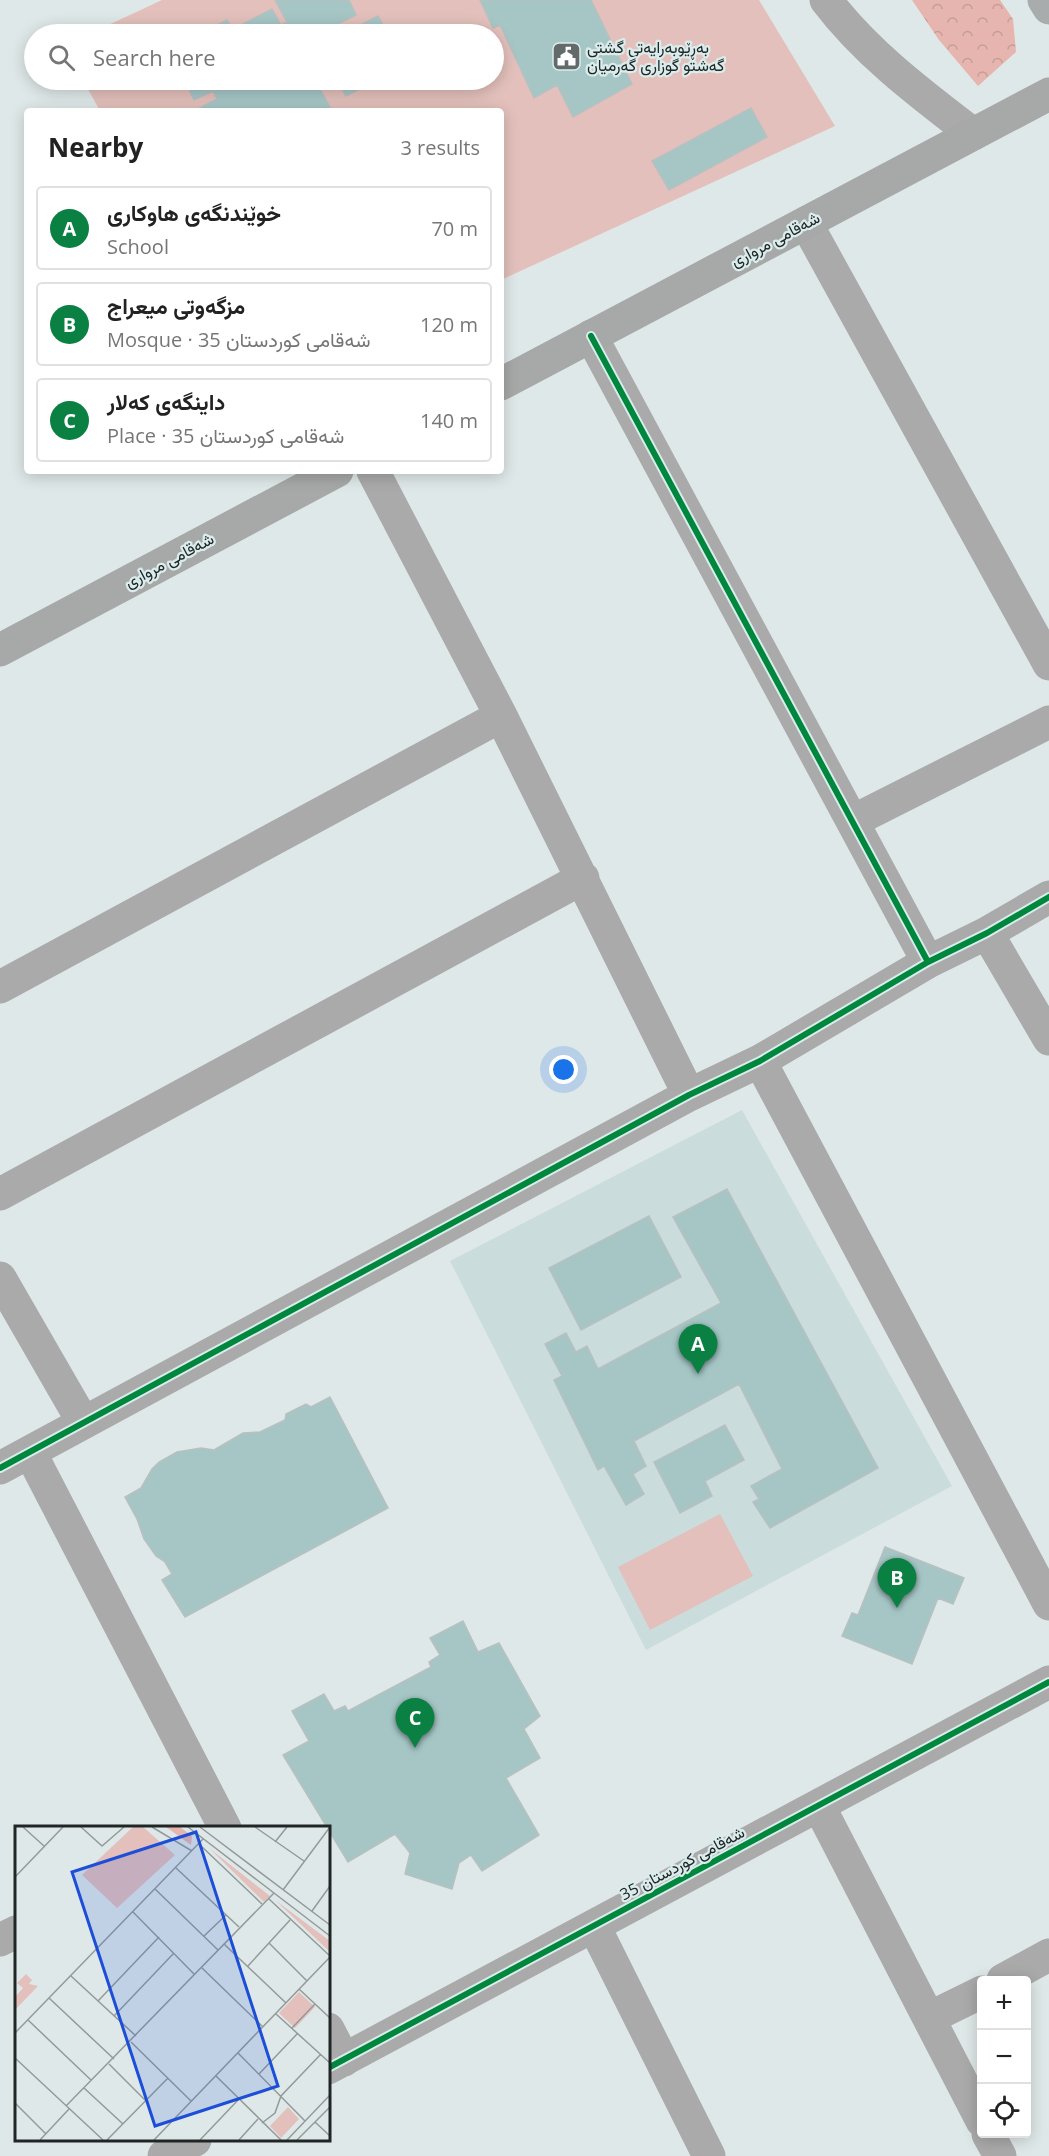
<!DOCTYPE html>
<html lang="en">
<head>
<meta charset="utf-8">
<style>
	:root { --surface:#fff; --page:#f6f6f6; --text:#222; --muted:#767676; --line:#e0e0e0; --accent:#0b8043 }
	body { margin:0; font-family:"Open Sans",Vazirmatn,sans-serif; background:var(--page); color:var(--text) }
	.controls { position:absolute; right:18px; bottom:18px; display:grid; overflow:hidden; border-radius:6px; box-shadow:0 3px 15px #0003 }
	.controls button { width:54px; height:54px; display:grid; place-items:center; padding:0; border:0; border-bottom:2px solid var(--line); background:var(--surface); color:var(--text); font:30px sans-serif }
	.you { position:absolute; left:564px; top:1070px; width:21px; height:21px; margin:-15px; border:4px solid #fff; border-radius:50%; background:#1a73e8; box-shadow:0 0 0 9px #1a73e833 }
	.badge { display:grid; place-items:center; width:39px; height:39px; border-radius:50%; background:var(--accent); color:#fff; font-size:20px; font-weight:700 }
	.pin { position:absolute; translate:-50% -50px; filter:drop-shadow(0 2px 3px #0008) }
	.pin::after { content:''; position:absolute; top:32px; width:21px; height:18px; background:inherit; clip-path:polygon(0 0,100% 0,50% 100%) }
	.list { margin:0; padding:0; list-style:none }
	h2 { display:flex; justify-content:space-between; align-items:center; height:78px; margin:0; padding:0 24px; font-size:26px }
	h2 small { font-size:20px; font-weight:400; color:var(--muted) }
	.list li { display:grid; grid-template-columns:39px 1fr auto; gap:18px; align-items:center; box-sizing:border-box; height:84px; margin:0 12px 12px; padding:0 12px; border:2px solid var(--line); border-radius:6px }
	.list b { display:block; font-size:22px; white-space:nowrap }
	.list p { margin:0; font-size:20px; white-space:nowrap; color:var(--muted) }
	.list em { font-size:20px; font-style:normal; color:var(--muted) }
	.icon { flex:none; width:33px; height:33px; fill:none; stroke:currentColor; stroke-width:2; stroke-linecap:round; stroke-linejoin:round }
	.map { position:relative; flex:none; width:1049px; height:2156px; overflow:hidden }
	.search { position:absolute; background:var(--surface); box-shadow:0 3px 15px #0003; left:24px; top:24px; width:480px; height:66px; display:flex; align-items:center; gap:15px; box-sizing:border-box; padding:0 21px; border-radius:33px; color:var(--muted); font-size:22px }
	.panel { position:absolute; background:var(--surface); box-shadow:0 3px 15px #0003; left:24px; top:108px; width:480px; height:366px; border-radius:6px }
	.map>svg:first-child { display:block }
</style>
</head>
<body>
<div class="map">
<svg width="1049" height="2156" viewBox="0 0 1049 2156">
	<defs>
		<pattern id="forest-crowns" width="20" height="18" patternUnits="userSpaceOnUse" patternTransform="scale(1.5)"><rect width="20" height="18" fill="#e6b5af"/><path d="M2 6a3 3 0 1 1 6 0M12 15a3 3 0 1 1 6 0" fill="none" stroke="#c59c96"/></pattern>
	</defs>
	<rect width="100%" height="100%" fill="#dfe8e8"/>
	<path fill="#cbdcdc" d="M742 1110 952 1486 646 1650 450 1261Z"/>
	<path fill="url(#forest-crowns)" d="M912 0H1000L1013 19 1016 52 978 86 939 40Z"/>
	<path fill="#e3c0bb" d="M162 0H759L835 126 501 280V111H100L83 80H494V34H89Z
		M720 1514 753 1576 650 1630 618 1567Z"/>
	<path fill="#a6c6c6" stroke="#b8c0c0" stroke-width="1.5" d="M275 0H349L356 15 338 24 343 34 378 16 388 34H243L239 26 272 9 281 25 287 22Z
		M480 0H591L632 84 573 117 557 85 534 98 500 25 493 28Z
		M227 20 235 34H199Z
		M184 80H329L318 85 332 111H270L269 109 264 111H194L217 99 213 91 194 100Z
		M337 80H377L346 96Z
		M751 108 767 137 669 190 652 161Z
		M727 1189 878 1468 770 1528 753 1502 759 1499 751 1486 782 1469 739 1384 634 1441 646 1466 633 1474 644 1494 626 1505 604 1466 598 1470 554 1380 562 1376 545 1344 566 1333 576 1352 587 1346 598 1369 721 1303 673 1217Z
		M649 1216 681 1277 581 1330 549 1268Z
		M330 1397 388 1508 185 1617 162 1580 172 1574 165 1562 156 1556 144 1539 137 1519 125 1497 141 1488 152 1469 159 1462 177 1452 201 1448 214 1450 243 1433 260 1432 285 1420 286 1414 306 1404 311 1407Z
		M725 1425 744 1460 705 1481 712 1496 680 1513 654 1462Z
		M885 1547 964 1578 953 1604 938 1598 912 1664 842 1636 852 1613 858 1615Z
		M463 1621 478 1652 499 1643 540 1716 524 1729 540 1758 506 1778 539 1835 482 1871 471 1855 459 1863 452 1889 405 1874 410 1853 395 1834 348 1862 283 1755 309 1741 292 1711 324 1694 334 1711 345 1706 348 1711 431 1667 429 1662 440 1655 430 1638Z"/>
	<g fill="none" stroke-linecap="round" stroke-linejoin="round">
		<path stroke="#a9aaa9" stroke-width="33" d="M826 0C866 53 921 94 973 134
			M806 223 1049 664
			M591 336 928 962
			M373 471 501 716 689 1095
			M853 821 1049 722
			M987 933 1049 1039
			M0 987 501 716
			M760 1061 1049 1604
			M0 1194 583 878
			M0 1278 83 1422
			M30 1452 225 1828
			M0 1468 689 1095 760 1061 928 962 987 933 1049 897
			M819 1806 982 2121
			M594 1926 709 2156
			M0 1940 16 1932
			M1003 1980 1049 1955
			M929 2018 982 1992
			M328 2029 344 2060
			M328 2068 1049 1682
			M988 2134 1000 2156
			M164 2156 195 2140"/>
		<path stroke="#a7a8a8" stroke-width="33" d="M501 384 1049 94
			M0 650 337 471"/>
		<path stroke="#a9acac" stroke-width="33" d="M1044 0 1049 8"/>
		<defs>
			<path id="cycleway" d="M591 336 928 962
				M0 1468 689 1095 760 1061 928 962 987 933 1049 897
				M328 2068 1049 1682"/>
		</defs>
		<use href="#cycleway" stroke="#dbecec" stroke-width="10"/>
		<use href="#cycleway" stroke="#00873e" stroke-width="6"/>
	</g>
	<defs>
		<symbol id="civic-square" viewBox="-11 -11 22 22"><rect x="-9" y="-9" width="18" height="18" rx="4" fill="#636a6a" stroke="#dbecec"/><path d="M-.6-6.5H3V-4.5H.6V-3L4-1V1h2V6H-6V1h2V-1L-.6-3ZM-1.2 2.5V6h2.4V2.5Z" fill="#fff"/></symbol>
	</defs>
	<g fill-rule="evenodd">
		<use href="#civic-square" x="550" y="40" width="33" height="33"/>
	</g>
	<g text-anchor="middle" stroke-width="4.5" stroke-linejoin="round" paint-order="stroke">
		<g font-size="16" fill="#202626" stroke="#dbecec" text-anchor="start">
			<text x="587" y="53">بەڕێوبەرایەتی گشتی<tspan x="587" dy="18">گەشتو گوزاری گەرمیان</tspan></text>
		</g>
		<g font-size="16" fill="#202626" stroke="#dbecec">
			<text transform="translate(775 239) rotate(-28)" y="6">شەقامی مرواری</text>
			<text transform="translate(169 560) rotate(-28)" y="6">شەقامی مرواری</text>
			<text transform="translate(682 1863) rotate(-28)" y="6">شەقامی کوردستان 35</text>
		</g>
	</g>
	<g transform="translate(15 1826)">
		<rect width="315" height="315" fill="#dfe8e8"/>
		<path d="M151 1H165L177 10 176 19Z" fill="#e6b5af"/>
		<path d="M194 22 255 70 249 76ZM260 74 315 115V126ZM284 166 300 181 280 202 264 187ZM273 281 284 293 266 312 255 300Z" fill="#e3c0bb"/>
		<path d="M118 1H128L160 29 102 82 67 49ZM11 148 17 154 14 158 23 160 0 184V171L8 162 2 157Z" fill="#e3c0bb"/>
		<path fill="none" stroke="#939a9a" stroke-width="1.5" d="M8 1 29 20M66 1 87 20 109 1M137 1 177 25M173 1 315 110M185 1 315 99M240 1 289 35M260 16 272 1M184 18 247 78M161 42 224 101M0 51 48 1M140 63 203 124M268 64 315 1M254 73 315 130M297 85 315 60M118 86 180 149M189 110 211 89M254 117 292 155M209 118 271 177M233 140 275 94M187 142 248 201M56 150 121 210M284 163 315 192M34 172 99 233M83 175 144 111M261 188 315 237M99 190 159 127M13 194 76 254M277 202 300 178M0 207 188 13M116 216 176 275M223 227 290 295M0 232 88 314M94 238 131 275M244 248 282 208M201 250 266 314M69 262 108 298M0 277 31 308M51 280 259 67M300 296 315 310M247 297 260 287 266 270 306 228M25 314 54 283M92 314 153 252M139 314 315 131M185 314 224 273M224 314 243 293M272 314 315 269M282 314 315 281"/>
		<path fill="#1d4ed8" fill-opacity="0.15" stroke="#1d4ed8" stroke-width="3" d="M181 6 263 260 140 300 57 46Z"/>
		<rect width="315" height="315" fill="none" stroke="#202626" stroke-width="3"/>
	</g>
</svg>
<div class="controls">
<button>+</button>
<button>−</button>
<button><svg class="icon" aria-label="locate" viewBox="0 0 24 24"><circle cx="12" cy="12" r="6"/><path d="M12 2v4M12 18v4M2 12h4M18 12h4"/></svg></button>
</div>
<div class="you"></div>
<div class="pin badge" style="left:698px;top:1374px">A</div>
<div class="pin badge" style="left:897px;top:1608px">B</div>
<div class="pin badge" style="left:415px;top:1748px">C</div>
<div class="search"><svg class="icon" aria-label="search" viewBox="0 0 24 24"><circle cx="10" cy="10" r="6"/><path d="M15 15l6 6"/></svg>Search here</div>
<section class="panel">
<h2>Nearby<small>3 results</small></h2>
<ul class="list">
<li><span class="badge">A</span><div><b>خوێندنگەی هاوکاری</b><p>School</p></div><em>70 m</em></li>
<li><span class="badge">B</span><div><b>مزگەوتی میعراج</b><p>Mosque · شەقامی کوردستان 35</p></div><em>120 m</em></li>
<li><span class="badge">C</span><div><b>داینگەی کەلار</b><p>Place · شەقامی کوردستان 35</p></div><em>140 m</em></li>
</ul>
</section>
</div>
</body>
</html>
